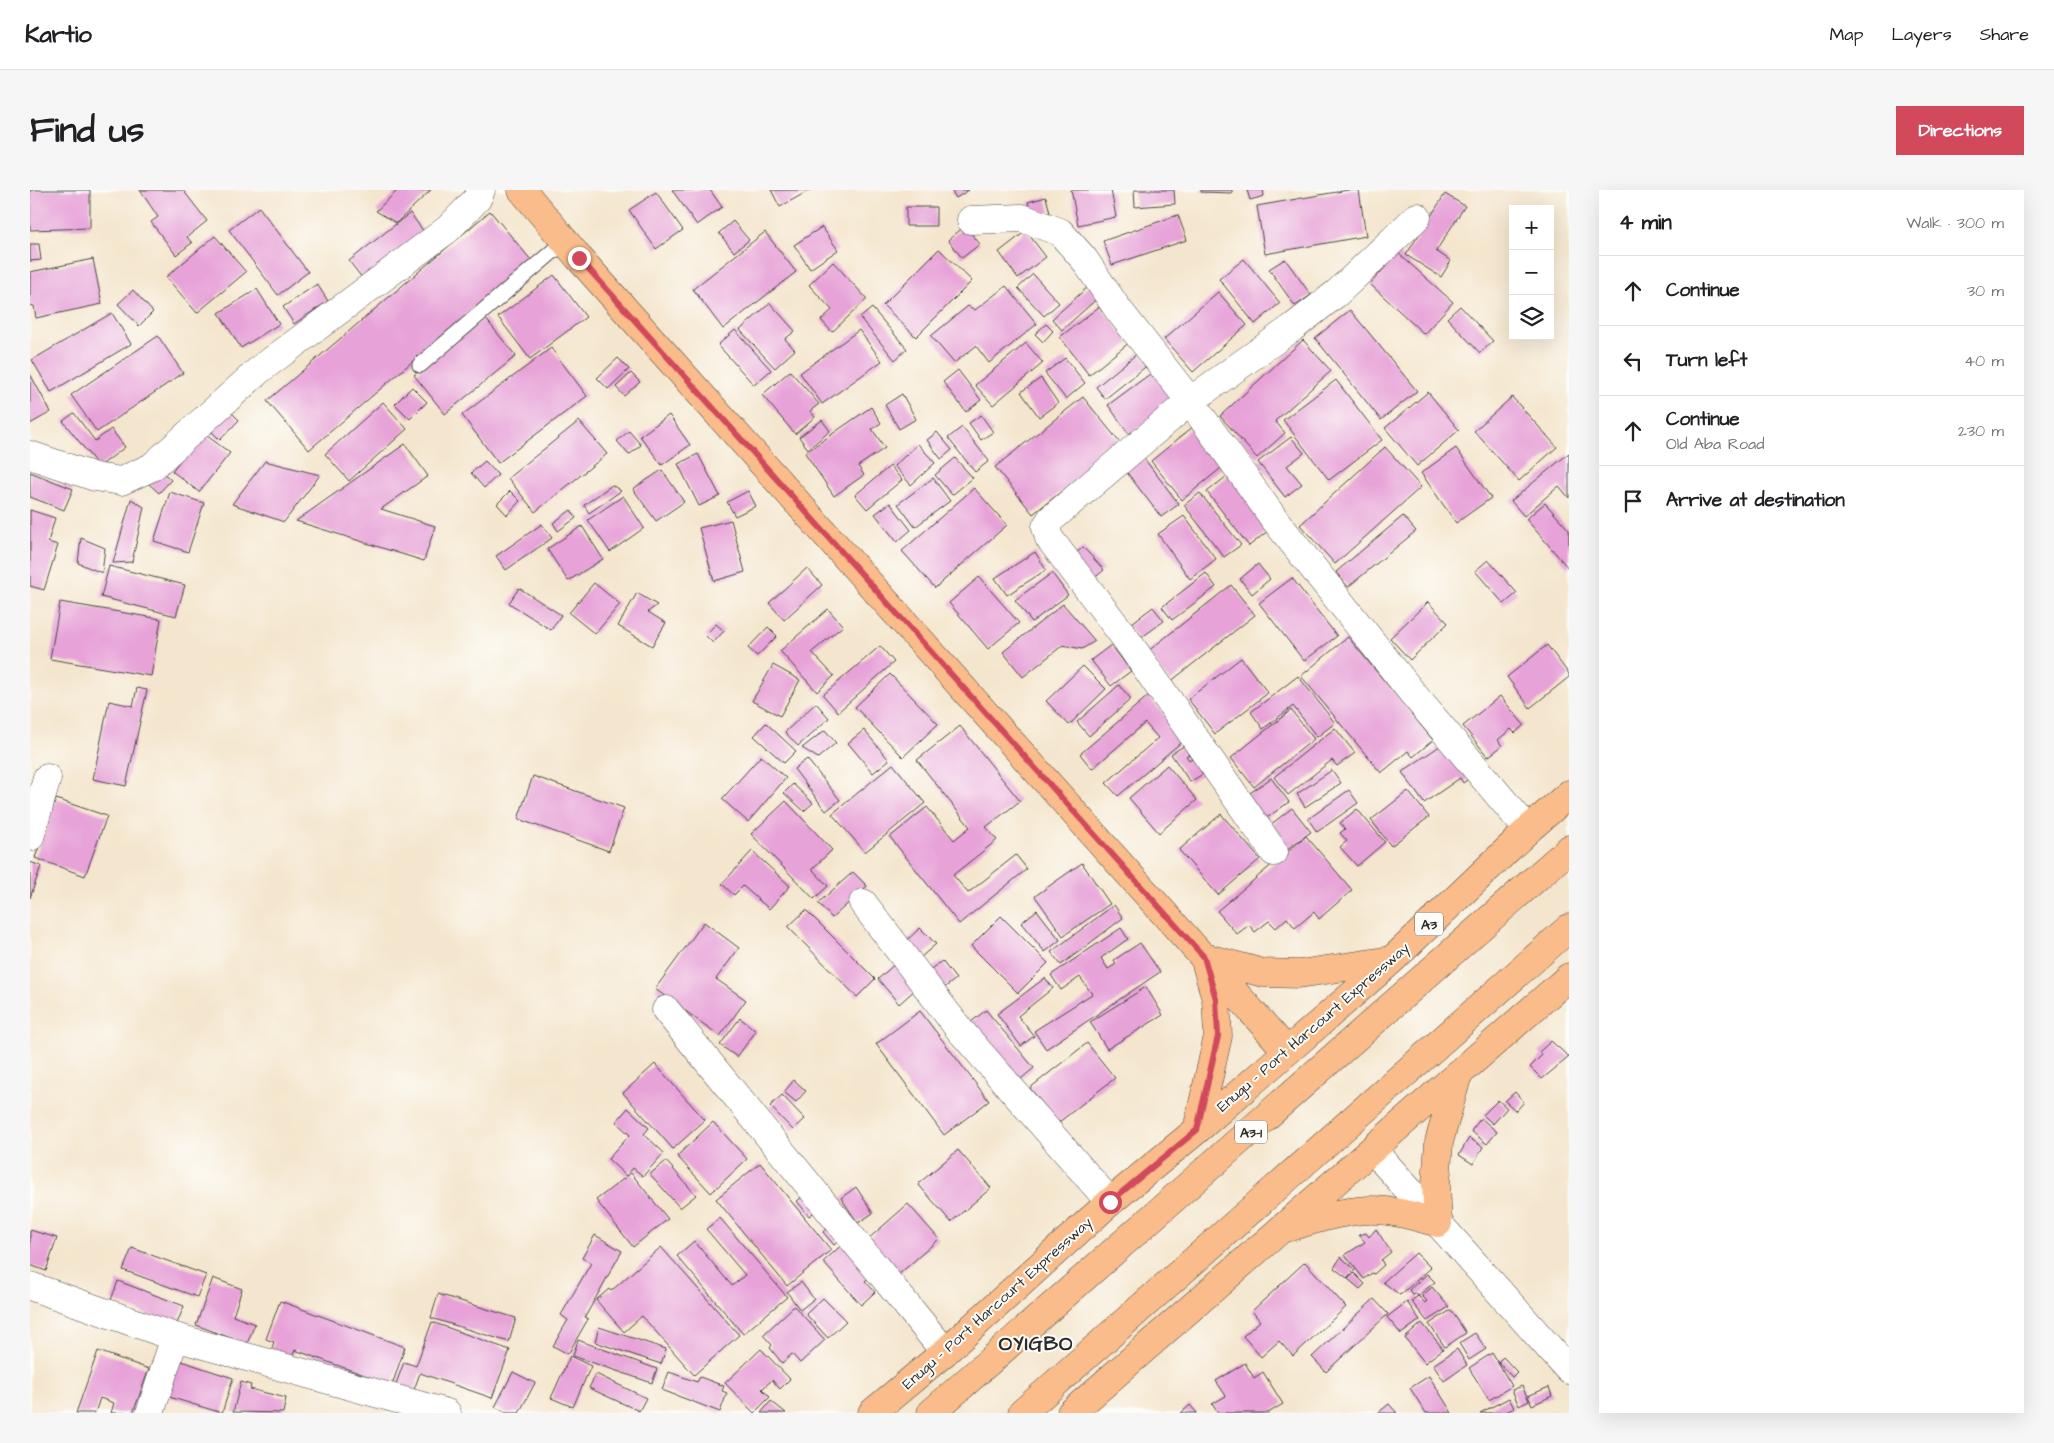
<!DOCTYPE html>
<html lang="en">
<head>
<meta charset="utf-8">
<style>
	:root { --surface:#fff; --page:#f6f6f6; --text:#202124; --muted:#757577; --line:#e0e0e0; --accent:#d1495b }
	body { margin:0; font-family:"Architects Daughter",sans-serif; background:var(--page); color:var(--text) }
	.controls { position:absolute; right:15px; top:15px; display:grid; overflow:hidden; border-radius:0px; box-shadow:0 5px 20px #0002 }
	.controls button { width:45px; height:45px; display:grid; place-items:center; padding:0; border:0; border-bottom:1px solid var(--line); background:var(--surface); color:var(--text); font:25px sans-serif }
	.stop { position:absolute; width:15px; height:15px; margin:-11px; border:4px solid #d1495b; border-radius:50%; background:#fff }
	.stop.end { background:#d1495b; border-color:#fff; box-shadow:0 1px 5px #0008 }
	.list { margin:0; padding:0; list-style:none }
	h2 { display:flex; justify-content:space-between; align-items:center; height:65px; margin:0; padding:0 20px; font-size:21px }
	h2 small { font-size:16px; font-weight:400; color:var(--muted) }
	.list li { display:grid; grid-template-columns:32px 1fr auto; gap:15px; align-items:center; box-sizing:border-box; height:70px; padding:0 20px; border-top:1px solid var(--line) }
	.list b { display:block; font-size:19px; white-space:nowrap }
	.list p { margin:0; font-size:16px; white-space:nowrap; color:var(--muted) }
	.list em { font-size:16px; font-style:normal; color:var(--muted) }
	.icon { flex:none; width:28px; height:28px; fill:none; stroke:currentColor; stroke-width:2; stroke-linecap:round; stroke-linejoin:round }
	.map { position:relative; flex:none; width:1539px; height:1223px; overflow:hidden; border-radius:0px }
	header { display:flex; align-items:center; gap:30px; box-sizing:border-box; height:70px; padding:0 25px; background:var(--surface); border-bottom:1px solid var(--line) }
	header strong { font-size:24px }
	nav { display:flex; gap:28px; margin-inline-start:auto; font-size:18px }
	.intro { display:flex; align-items:center; justify-content:space-between; box-sizing:border-box; height:120px; padding:0 30px }
	h1 { margin:0; font-size:35px }
	.button { padding:12px 22px; border-radius:0px; background:var(--accent); color:#fff; font-size:18px; font-weight:700 }
	main { display:flex; gap:30px; padding:0 30px }
	aside { flex:1; background:var(--surface); border-radius:0px; box-shadow:0 5px 20px #0002 }
	.map>svg:first-child { display:block }
</style>
</head>
<body>
<header>
<strong>Kartio</strong>
<nav><a>Map</a><a>Layers</a><a>Share</a></nav>
</header>
<div class="intro"><h1>Find us</h1><a class="button">Directions</a></div>
<main>
<div class="map">
<svg width="1539" height="1223" viewBox="0 0 1539 1223">
	<rect width="100%" height="100%" fill="#fdfcf7"/>
	<filter id="ink" filterUnits="userSpaceOnUse"><feTurbulence type="fractalNoise" baseFrequency=".02" numOctaves="2"/><feDisplacementMap in="SourceGraphic" scale="10" xChannelSelector="R" yChannelSelector="G"/><feConvolveMatrix kernelMatrix="1 2 1 2 8 2 1 2 1" color-interpolation-filters="sRGB"/></filter>
	<filter id="wash" filterUnits="userSpaceOnUse"><feTurbulence type="fractalNoise" baseFrequency=".0096" numOctaves="4" result="noise"/><feDisplacementMap in="SourceGraphic" scale="20" xChannelSelector="R" yChannelSelector="G"/><feGaussianBlur stdDeviation="1.12" result="paint"/><feColorMatrix in="noise" values="0 0 0 0 0 0 0 0 0 0 0 0 0 0 0 0 0 1.4 0 .05"/><feComposite in="paint" operator="in"/></filter>
	<g filter="url(#wash)">
		<rect width="100%" height="100%" fill="#f4e6ce"/>
		<g id="blocks">
			<path fill="#e7a2d8" d="M0 0H60V38L0 40Z
				M110 0H153L177 31 157 47 162 53 146 65 121 32 128 27Z
				M368 0H401L366 33 346 21Z
				M642 0H680L692 17 667 35Z
				M741 0H780L750 17Z
				M921 0H939L926 8Z
				M1041 0H1081L1086 27 1048 35Z
				M1104 0H1144L1145 14 1105 17Z
				M1171 0H1202V3L1171 2Z
				M1217 0H1233L1234 6 1220 10Z
				M1318 0H1329L1336 46 1235 64 1227 16Z
				M626 2 653 40 626 59 599 20Z
				M1415 4 1435 16 1406 61 1421 71 1411 87 1376 65Z
				M1016 7 1020 23H1001L998 12Z
				M229 17 278 82 248 105 199 40Z
				M876 17H906V36H876Z
				M460 21 501 70 279 260 237 211Z
				M380 23 394 42 333 89 319 71Z
				M1148 25 1157 50 1082 75 1073 51Z
				M703 31 719 50 704 62 689 43Z
				M935 36 950 54 932 68 918 50Z
				M792 37 808 60 780 79 764 55Z
				M996 41 1016 67 988 88 969 62Z
				M735 42 766 82 693 139 663 99Z
				M185 46 216 82 167 123 136 87Z
				M0 54H9L11 70 0 71Z
				M909 59 942 91 886 147 853 115Z
				M1368 63 1423 112 1394 144 1340 94Z
				M63 69 72 114 6 128 4 116 0 115V82Z
				M1214 69 1250 113 1225 134 1189 89Z
				M1255 69 1281 105 1265 116 1239 79Z
				M803 72 837 109 802 142 791 130 802 120 779 95Z
				M1003 84 1029 113 1014 126 988 98Z
				M524 85 556 127 500 169 468 127Z
				M287 94 298 111 264 134 253 117Z
				M1060 95 1070 106 1032 140 1022 129Z
				M976 96 1007 134 959 173 946 156 924 173 901 146 938 116 945 120Z
				M227 99 249 134 211 158 189 123Z
				M103 100 123 122 109 136 88 114Z
				M1188 102 1217 135 1163 182 1134 149Z
				M740 113 765 141 755 149 765 160 745 178 710 140Z
				M1070 116 1100 152 1059 185 1030 147Z
				M1430 116 1463 151 1450 163 1417 128Z
				M842 118 877 159 865 170 830 128Z
				M1320 120 1387 201 1351 230 1285 148Z
				M82 123 101 154 21 202 2 170Z
				M455 128 486 166 415 224 384 185Z
				M1016 134 1023 141 1013 152 1005 144Z
				M705 140 741 180 724 195 688 155Z
				M829 140 852 171 792 214 770 183Z
				M128 146 153 183 67 242 41 205Z
				M1273 150 1301 181 1245 231 1255 243 1227 268 1190 226Z
				M996 153 1013 173 963 215 945 195Z
				M521 158 557 206 468 273 432 225Z
				M1109 162 1119 174 1075 209 1066 197Z
				M588 168 599 179 578 199 567 188Z
				M1035 168 1055 193 1036 209 1015 183Z
				M928 180 951 210 936 222 913 192Z
				M760 181 789 214 780 221 785 227 765 244 732 205Z
				M1124 181 1145 210 1099 244 1078 215Z
				M601 183 610 192 594 206 586 197Z
				M0 184 21 222 0 234Z
				M1011 188 1028 213 1009 227 991 202Z
				M1306 190 1352 250 1299 290 1253 230Z
				M382 197 397 212 380 229 365 214Z
				M1398 202 1429 240 1387 276 1355 238Z
				M872 204 886 229 869 239 855 215Z
				M1053 207 1091 254 1003 324 965 277Z
				M1482 207 1527 257 1489 291 1444 241Z
				M353 212 377 239 319 291 295 264Z
				M196 217 209 230 190 250 177 237Z
				M841 217 851 233 842 239 855 258 828 276 834 285 804 306 775 263Z
				M44 223 65 251 81 239 95 257 69 277 33 231Z
				M639 225 660 255 632 275 610 246Z
				M951 225 963 242 951 250 939 233Z
				M792 230 800 241 778 259 769 247Z
				M549 231 577 264 505 322 478 288Z
				M1164 236 1196 274 1152 310 1121 271Z
				M932 237 959 271 945 282 918 248Z
				M599 241 611 255 599 265 587 251Z
				M172 242 200 263 169 302 142 281Z
				M907 242 922 260 911 269 897 250Z
				M1261 247 1274 263 1257 276 1272 294 1255 307 1228 272Z
				M375 254 398 286 351 319 405 336 394 371 266 331Z
				M888 254 905 273 881 295 864 276Z
				M1355 257 1391 297 1305 374 1270 335Z
				M1426 258 1461 308 1426 333 1391 283Z
				M1539 263V308L1529 296 1494 326 1481 311Z
				M668 264 690 306 669 316 648 274Z
				M1113 267 1149 314 1131 327 1095 280Z
				M925 268 943 288 922 305 905 285Z
				M235 271 290 285 254 332 202 314Z
				M455 271 468 285 454 298 441 283Z
				M860 276 872 290 837 319 825 305Z
				M130 280 141 290 129 303 118 293Z
				M632 280 654 312 626 331 603 299Z
				M0 282 43 299 34 320 0 307Z
				M1202 282 1243 337 1219 356 1177 302Z
				M903 288 920 311 885 337 868 314Z
				M582 295 591 301 559 323 554 315Z
				M944 298 977 335 905 398 872 361Z
				M480 301 490 311 477 325 467 314Z
				M718 301 726 316 705 326 697 312Z
				M140 302 174 313 158 362 124 351Z
				M1170 303 1211 355 1194 367 1154 315Z
				M593 306 614 338 580 362 558 330Z
				M101 309 114 317 102 372 83 373Z
				M860 313 881 340 867 352 845 324Z
				M1515 313 1539 340V379L1496 329Z
				M0 320 25 328 18 352 28 355 14 400 0 396Z
				M541 320 546 328 528 341 523 333Z
				M1154 326 1186 369 1160 389 1128 344Z
				M1373 326 1386 341 1318 397 1306 382Z
				M701 330 715 382 684 391 669 338Z
				M512 334 522 348 476 380 466 366Z
				M552 336 573 369 538 391 517 359Z
				M51 348 75 358 72 383 48 373Z
				M1053 357 1074 380 1062 390 1041 368Z
				M1005 362 1016 380 977 405 965 388Z
				M1458 370 1487 403 1474 414 1445 381Z
				M1228 374 1240 389 1222 404 1210 389Z
				M79 376 155 395 146 426 71 407Z
				M777 378 792 395 754 430 739 413Z
				M1022 383 1038 405 1002 432 985 410Z
				M1176 383 1186 397 1142 430 1132 417Z
				M949 387 989 433 958 459 919 413Z
				M1262 388 1307 446 1274 471 1229 413Z
				M564 393 590 414 565 444 539 423Z
				M1201 395 1225 425 1140 492 1117 462Z
				M489 398 531 425 521 440 479 413Z
				M607 403 627 415 618 422 636 433 622 456 588 436Z
				M30 412 131 429 121 486 20 469Z
				M1398 412 1418 433 1380 470 1360 448Z
				M1033 414 1065 451 1052 459 1033 455 993 487 973 462Z
				M1123 417 1134 431 1108 450 1098 436Z
				M798 419 813 436 782 462 804 486 787 502 750 461Z
				M686 434 694 441 683 453 675 445Z
				M738 437 747 446 727 466 718 458Z
				M1318 447 1403 550 1383 567 1378 561 1351 583 1271 486Z
				M1081 455 1101 481 1081 496 1061 470Z
				M1517 455 1539 484V487L1500 518 1477 487Z
				M850 456 864 472 808 522 793 505Z
				M1211 468 1238 503 1185 544 1158 509Z
				M743 475 770 490 750 526 722 511Z
				M1053 476 1076 499 1039 535 1016 511Z
				M860 484 908 534 873 567 825 517Z
				M1268 486 1305 533 1287 547 1263 516 1233 539 1221 522Z
				M1089 495 1101 509 1059 546 1047 532Z
				M107 498 117 500 96 596 63 589 79 511 103 516Z
				M1118 506 1155 549 1088 606 1076 593 1128 548 1115 533 1062 579 1050 564Z
				M1470 506 1494 535 1485 543 1481 539 1468 550 1472 556 1458 567 1433 536Z
				M786 513 799 528 768 556 755 542Z
				M1261 520 1284 549 1224 597 1201 568Z
				M736 533 766 561 754 573 724 546Z
				M930 536 990 611 956 637 967 650 923 685 938 703 986 665 997 679 929 734 860 647 897 617 924 650 940 637 887 570Z
				M1305 538 1325 563 1307 576 1302 570 1258 605 1244 587Z
				M795 540 806 553 788 568 772 558Z
				M834 540 859 570 843 583 818 553Z
				M1417 551 1442 586 1433 593 1430 588 1394 613 1372 582Z
				M1157 554 1163 562 1156 566 1159 570 1166 566 1176 582 1160 592 1141 564Z
				M731 566 756 588 718 632 692 609Z
				M777 569 810 610 796 621 764 579Z
				M863 574 895 613 835 662 802 624Z
				M1137 575 1167 610 1129 643 1099 608Z
				M1302 580 1311 593 1275 617 1267 604Z
				M503 586 594 618 579 661 488 629Z
				M1241 588 1259 612 1231 632 1213 608Z
				M763 594 783 613 774 621 754 603Z
				M1319 600 1328 613 1287 642 1278 629Z
				M1378 601 1399 627 1361 656 1341 630Z
				M26 609 77 626 55 686 5 668Z
				M756 611 802 660 782 679 798 696 784 709 721 644Z
				M1262 618 1281 642 1253 662 1235 639Z
				M1327 619 1355 652 1327 676 1310 657 1317 651 1310 643 1315 639 1310 633Z
				M1191 624 1230 669 1188 705 1149 660Z
				M1276 646 1322 700 1289 729 1284 722 1265 738 1257 728 1246 738 1239 731 1225 742 1219 735 1207 744 1187 721Z
				M722 661 760 696 739 719 713 696 704 705 692 694Z
				M0 672 11 676 0 708Z
				M1052 673 1080 714 1033 746 1005 706Z
				M823 682 837 696 802 728 788 713Z
				M1084 715 1093 728 1031 775 1021 762Z
				M776 720 845 789 827 807 758 737Z
				M1007 720 1030 750 1015 762 991 733Z
				M971 726 1018 773 988 803 941 756Z
				M674 732 709 758 686 789 716 810 690 846 625 799Z
				M890 738 906 754 891 767 876 751Z
				M1091 738 1098 749 1071 768 1078 779 1086 774 1084 770 1110 753 1130 782 1016 859 1004 841 1062 804 1050 787 1031 800 1021 785Z
				M912 771 926 789 909 802 895 783Z
				M866 773 887 798 869 814 848 789Z
				M1015 788 1023 798 988 826 1004 846 991 856 967 824Z
				M1116 797 1133 825 1077 859 1060 832Z
				M956 820 1004 878 985 894 936 836Z
				M890 821 959 911 914 945 846 854Z
				M710 828 726 841 707 867 690 855Z
				M1521 851 1539 867 1512 889 1500 877 1512 865 1509 862Z
				M1057 853 1085 888 1028 933 1000 898Z
				M625 874 675 930 643 959 593 903Z
				M764 890 776 901 766 912 754 902Z
				M1485 902 1494 912 1486 921 1475 911Z
				M752 905 775 929 763 940 740 916Z
				M1468 910 1477 918 1463 934 1453 925Z
				M598 918 619 938 614 944 634 963 613 986 603 978 596 986 578 969 600 945 586 932Z
				M1451 928 1467 942 1457 954 1441 941Z
				M683 932 717 969 681 1003 647 966Z
				M1439 948 1453 957 1443 974 1429 965Z
				M928 960 961 998 921 1032 888 994Z
				M636 971 666 1005 650 1018 620 984Z
				M730 973 801 1060 757 1096 686 1009Z
				M601 983 638 1029 603 1057 566 1010Z
				M826 997 843 1023 828 1033 811 1008Z
				M778 1003 790 1018 779 1026 767 1011Z
				M878 1014 909 1049 868 1085 837 1050Z
				M690 1028 757 1107 713 1144 647 1066 664 1051 702 1096 715 1085 676 1039Z
				M803 1033 814 1047 804 1055 793 1042Z
				M1346 1039 1361 1062 1351 1070 1354 1075 1344 1084 1342 1083 1334 1089 1315 1065 1335 1052 1329 1045 1336 1043 1339 1047Z
				M0 1040 27 1048 16 1081 0 1075Z
				M565 1045 592 1061 555 1127 558 1129 538 1164 523 1156 538 1130 531 1125 561 1073 552 1068Z
				M815 1052 843 1084 835 1091 845 1102 831 1115 793 1072Z
				M631 1057 709 1145 664 1185 612 1126 594 1142 566 1110 579 1099 581 1101Z
				M102 1058 176 1085 167 1107 93 1080Z
				M1386 1063 1401 1078 1370 1105 1353 1092Z
				M1311 1067 1325 1080 1317 1088 1304 1078Z
				M1275 1072 1316 1117 1263 1166 1249 1151 1231 1167 1213 1146 1230 1131 1222 1121Z
				M1324 1083 1335 1094 1330 1099 1318 1089Z
				M1397 1084 1405 1092 1388 1106 1386 1104 1382 1105 1379 1100Z
				M183 1088 212 1099 203 1126 225 1134 217 1154 166 1135Z
				M88 1091 154 1116 146 1136 81 1110Z
				M771 1092 784 1109 770 1120 757 1102Z
				M1402 1097 1419 1117 1397 1131 1381 1111 1388 1106 1395 1113 1397 1111 1392 1106Z
				M408 1104 486 1128 479 1152 401 1128Z
				M793 1108 816 1131 798 1148 776 1124Z
				M1344 1109 1358 1124 1296 1182 1282 1167Z
				M250 1111 375 1157 362 1195 265 1160 260 1172 240 1164 244 1152 236 1149Z
				M1377 1112 1390 1130 1371 1144 1357 1127Z
				M764 1116 795 1150 770 1173 762 1164 752 1173 740 1158 742 1155 733 1145Z
				M1421 1120 1436 1143 1415 1157 1399 1134Z
				M402 1132 480 1160 462 1208 390 1183 381 1208 363 1202 374 1172 386 1176Z
				M1392 1133 1413 1159 1395 1173 1375 1148Z
				M569 1137 636 1159 631 1174 565 1152Z
				M1445 1143 1456 1159 1439 1170 1429 1153Z
				M548 1150 627 1179 622 1193 543 1166Z
				M731 1159 760 1189 750 1199 742 1190 732 1199 740 1207 724 1223 695 1193Z
				M1427 1159 1437 1175 1414 1191 1403 1175Z
				M68 1161 119 1179 103 1223H81L84 1213 70 1208 65 1223H46Z
				M1462 1163 1482 1196 1459 1210 1439 1178Z
				M540 1166 561 1176 543 1217 521 1208Z
				M1473 1167 1487 1182 1482 1187 1468 1172Z
				M148 1170 203 1188 192 1223 136 1206Z
				M1215 1173 1224 1188 1233 1182 1253 1214 1238 1223H1188L1182 1214 1196 1206 1186 1191Z
				M483 1182 505 1193 489 1223H477L465 1217Z
				M639 1182 667 1192 670 1187 694 1196 692 1201 697 1203 690 1222 632 1200Z
				M566 1184 616 1208 609 1221 559 1198Z
				M1399 1186 1422 1223H1396L1380 1198Z
				M211 1192 221 1195 220 1199 256 1208 253 1223 203 1222Z
				M1492 1196 1499 1211 1489 1216 1482 1200Z
				M1519 1197 1522 1206 1502 1215 1498 1206Z
				M1479 1208 1484 1218 1474 1223H1450Z
				M741 1211 756 1223H731Z
				M1359 1214 1367 1223H1348Z
				M1160 1215 1167 1223H1151Z"/>
		</g>
	</g>
	<g filter="url(#ink)">
		<use href="#blocks" fill-opacity="0" stroke="#494743" stroke-width="1"/>
		<g fill="none" stroke-linecap="round" stroke-linejoin="round">
			<defs>
				<path id="service" d="M390 175 535 51"/>
				<path id="minor" d="M941 30 992 28 1030 42 1054 69 1087 118 1160 211 1245 330 1384 505 1498 640
					M0 265 65 287 91 291 122 277 228 181 418 39 447 9 451 0
					M0 647 17 588
					M1244 662 1096 449 1019 348 1016 337 1021 329 1160 211 1262 138 1307 103 1387 27
					M833 713 929 839 1080 1012
					M636 820 915 1162
					M0 1096 145 1147 417 1223
					M120 1223 145 1147"/>
				<path id="tertiary" d="M1343 960 1539 1180"/>
				<path id="primary" d="M492 0 549 68 1257 861
					M1167 940 1188 846 1186 809 1174 767 1233 783 1269 784 1362 770
					M1260 1037C1286 1029 1312 1021 1339 1020 1362 1019 1387 1027 1408 1033L1406 994 1409 952 1428 884
					M842 1223 915 1162 1080 1012 1167 940 1362 770 1498 640 1539 604
					M1041 1223 1539 787"/>
				<path id="trunk" d="M901 1223 1539 659
					M992 1223 1539 738"/>
			</defs>
			<use href="#service" stroke="#494743" stroke-width="17"/>
			<use href="#minor" stroke="#494743" stroke-width="29"/>
			<use href="#tertiary" stroke="#494743" stroke-width="29"/>
			<use href="#primary" stroke="#494743" stroke-width="29"/>
			<use href="#trunk" stroke="#494743" stroke-width="29"/>
			<use href="#service" stroke="#fff" stroke-width="15"/>
			<use href="#minor" stroke="#fff" stroke-width="28"/>
			<use href="#tertiary" stroke="#fff" stroke-width="28"/>
			<use href="#primary" stroke="#f9bc8a" stroke-width="28"/>
			<use href="#trunk" stroke="#f9bc8a" stroke-width="28"/>
		</g>
	</g>
	<g fill="none" stroke-linecap="round" stroke-linejoin="round" filter="url(#ink)">
		<path stroke="#d1495b" stroke-width="6" d="M549 68 1174 767 1186 809 1188 846 1167 940 1080 1012"/>
	</g>
	<g text-anchor="middle" stroke-width="4" stroke-linejoin="round" paint-order="stroke">
		<g fill="#fdfcf7" stroke="#6a6a68" stroke-width="1">
			<rect x="1385" y="722.5" width="28" height="23" rx="4"/>
			<rect x="1205" y="930.5" width="32" height="23" rx="4"/>
		</g>
		<g font-size="14" font-weight="bold" fill="#2b2b2b">
			<text x="1399" y="739">A3</text>
			<text x="1221" y="947">A3-1</text>
		</g>
		<g font-size="15" fill="#2b2b2b" stroke="#fdfcf7">
			<text transform="translate(1283 837) rotate(-41)" y="5">Enugu - Port Harcourt Expressway</text>
			<text transform="translate(967 1113) rotate(-42)" y="5">Enugu - Port Harcourt Expressway</text>
		</g>
		<g font-size="20" font-weight="bold" letter-spacing="1" fill="#2b2b2b" stroke="#fdfcf7">
			<text x="1006" y="1160">OYIGBO</text>
		</g>
	</g>
</svg>
<div class="controls">
<button>+</button>
<button>−</button>
<button><svg class="icon" aria-label="layers" viewBox="0 0 24 24"><path d="M12 4l9 5-9 5-9-5zM3 14l9 5 9-5"/></svg></button>
</div>
<div class="stop" style="left:1080px;top:1012px"></div>
<div class="stop end" style="left:549px;top:68px"></div>
</div>
<aside>
<h2>4 min<small>Walk · 300 m</small></h2>
<ul class="list">
<li><svg class="icon" aria-label="ahead" viewBox="0 0 24 24"><path d="M12 20V5M6 11l6-6 6 6"/></svg><div><b>Continue</b></div><em>30 m</em></li>
<li><svg class="icon" aria-label="left" viewBox="0 0 24 24"><path d="M17 20v-9H6M10 6l-5 5 5 5"/></svg><div><b>Turn left</b></div><em>40 m</em></li>
<li><svg class="icon" aria-label="ahead" viewBox="0 0 24 24"><path d="M12 20V5M6 11l6-6 6 6"/></svg><div><b>Continue</b><p>Old Aba Road</p></div><em>230 m</em></li>
<li><svg class="icon" aria-label="arrive" viewBox="0 0 24 24"><path d="M6 21V4h12l-3 4 3 4H6"/></svg><div><b>Arrive at destination</b></div></li>
</ul>
</aside>
</main>
</body>
</html>
